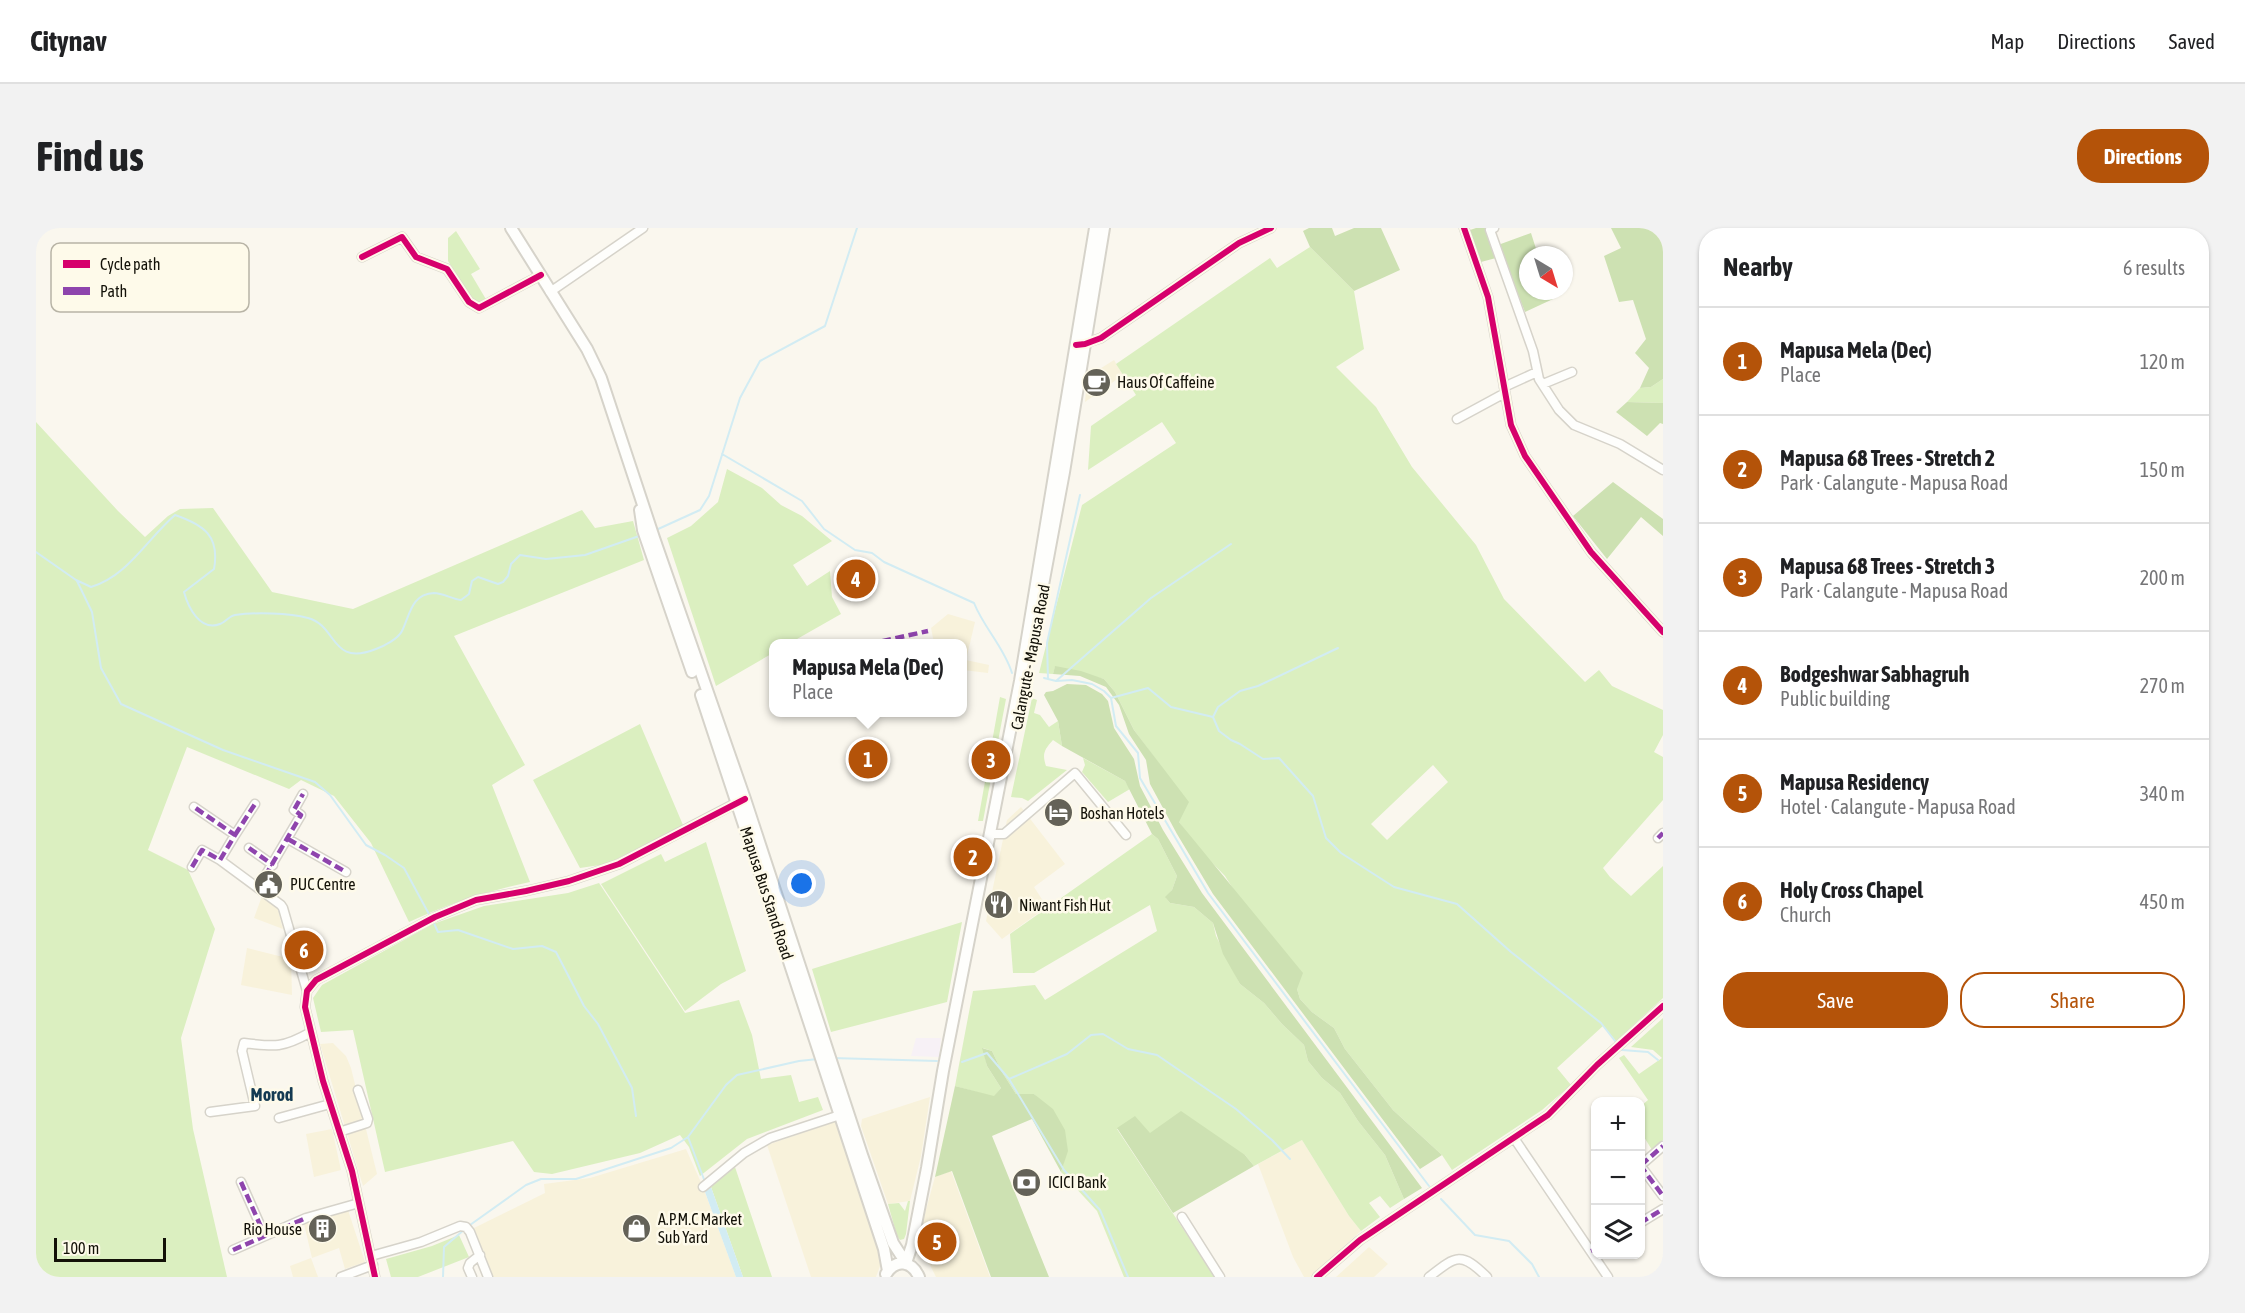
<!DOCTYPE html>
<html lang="en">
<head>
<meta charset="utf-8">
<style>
	:root { --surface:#fff; --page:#f2f2f2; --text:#202124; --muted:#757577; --line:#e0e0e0; --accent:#b45309 }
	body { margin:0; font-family:"Asap Condensed",sans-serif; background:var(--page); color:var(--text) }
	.controls { position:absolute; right:18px; bottom:18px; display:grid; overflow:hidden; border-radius:12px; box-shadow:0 2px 4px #0004 }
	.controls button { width:54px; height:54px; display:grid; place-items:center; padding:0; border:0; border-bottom:2px solid var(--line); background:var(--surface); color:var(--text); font:30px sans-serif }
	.compass { position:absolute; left:1483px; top:18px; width:54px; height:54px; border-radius:50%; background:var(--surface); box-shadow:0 2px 4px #0004; rotate:142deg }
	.scale { position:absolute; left:18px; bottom:15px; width:112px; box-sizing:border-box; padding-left:6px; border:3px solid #131108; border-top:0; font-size:16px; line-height:21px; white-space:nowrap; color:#131108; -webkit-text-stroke:4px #fefaea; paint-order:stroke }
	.you { position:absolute; left:766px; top:656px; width:21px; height:21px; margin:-15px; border:4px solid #fff; border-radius:50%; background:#1a73e8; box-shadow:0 0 0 9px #1a73e833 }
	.badge { display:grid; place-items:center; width:39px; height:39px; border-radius:50%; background:var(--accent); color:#fff; font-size:20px; font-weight:700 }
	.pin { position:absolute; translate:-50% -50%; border:3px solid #fff; box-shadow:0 2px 6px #0006 }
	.popup { position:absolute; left:733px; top:411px; width:198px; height:78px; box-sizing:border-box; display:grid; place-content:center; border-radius:12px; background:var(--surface); filter:drop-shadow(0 2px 4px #0005); font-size:20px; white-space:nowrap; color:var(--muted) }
	.popup b { font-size:22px; color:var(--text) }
	.popup::after { content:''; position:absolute; left:50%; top:100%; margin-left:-12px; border:12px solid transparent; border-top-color:var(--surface) }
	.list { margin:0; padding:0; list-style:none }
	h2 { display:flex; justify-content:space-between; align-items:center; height:78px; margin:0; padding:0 24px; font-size:26px }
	h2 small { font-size:20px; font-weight:400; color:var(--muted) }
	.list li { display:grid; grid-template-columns:39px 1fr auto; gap:18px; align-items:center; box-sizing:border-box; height:108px; padding:0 24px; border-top:2px solid var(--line) }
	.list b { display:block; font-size:22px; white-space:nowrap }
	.list p { margin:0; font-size:20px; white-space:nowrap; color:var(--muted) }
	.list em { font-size:20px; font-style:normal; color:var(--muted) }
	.actions { display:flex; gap:12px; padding:18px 24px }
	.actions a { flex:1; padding:14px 0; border:2px solid var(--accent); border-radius:24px; text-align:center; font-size:21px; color:var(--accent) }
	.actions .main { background:var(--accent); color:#fff }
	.icon { flex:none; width:33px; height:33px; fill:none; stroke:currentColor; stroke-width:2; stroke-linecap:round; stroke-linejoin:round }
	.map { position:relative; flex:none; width:1627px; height:1049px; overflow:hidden; border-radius:24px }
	header { display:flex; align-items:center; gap:36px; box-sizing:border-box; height:84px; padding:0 30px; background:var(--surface); border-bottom:2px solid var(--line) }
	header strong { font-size:28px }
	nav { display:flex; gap:33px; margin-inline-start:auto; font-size:21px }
	.intro { display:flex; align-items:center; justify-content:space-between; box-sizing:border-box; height:144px; padding:0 36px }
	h1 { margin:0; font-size:42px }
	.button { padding:15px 27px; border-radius:24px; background:var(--accent); color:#fff; font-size:21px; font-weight:700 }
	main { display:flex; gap:36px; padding:0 36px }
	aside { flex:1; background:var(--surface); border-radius:24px; box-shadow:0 2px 4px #0004 }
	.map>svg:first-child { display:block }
</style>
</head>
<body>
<header>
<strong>Citynav</strong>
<nav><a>Map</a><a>Directions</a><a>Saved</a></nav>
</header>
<div class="intro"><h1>Find us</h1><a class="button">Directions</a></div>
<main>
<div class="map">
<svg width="1627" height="1049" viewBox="0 0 1627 1049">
	<rect width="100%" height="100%" fill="#faf7ee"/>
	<path fill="#f8f2db" d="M1078 132 1087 147 1049 174 1051 149Z
		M912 386 939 394 930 432 953 437 952 445 927 442 926 416 898 415 895 400Z
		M985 579 1029 636 998 659 1011 679 966 711 950 693 971 592Z
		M226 668 241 678 247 701 218 690Z
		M211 720 255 731 256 767 205 757Z
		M297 815 310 828 315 840 341 946 327 958 284 816Z
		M894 869 885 928 874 973 852 976 825 898 826 891Z
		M799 894 846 1033 840 1049H775L731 917Z
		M296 901 305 942 278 949 270 906Z
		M1266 912 1313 988 1325 1003 1274 1049H1268L1257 1029 1222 936Z
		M650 921 667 959 700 1049H456L438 1000 509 965 508 956 554 950Z
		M915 943 954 1049H900L894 1037 882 1027 881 1014 899 949Z
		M312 982 329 1034 309 1041 303 1020 276 1030 268 996Z
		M1333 1019 1352 1036 1338 1049H1300Z
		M275 1030 282 1049H257L254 1038Z"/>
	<path fill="#f7f1f6" d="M880 810H905L903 829 875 828Z"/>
	<path fill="#dbefc0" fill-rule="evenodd" d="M420 3 444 41 435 46 451 73 441 78 412 33V10Z
		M1274 19 1318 63 1328 121 1300 139 1340 179 1376 239 1440 317 1468 371 1549 454 1563 442 1576 458 1627 482V507L1618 524 1627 529V572L1567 640 1574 649 1595 668 1627 638V770L1580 813 1567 798 1521 840 1535 857 1506 882 1416 942 1406 927 1357 882 1309 821 1298 800 1276 784 1264 771 1261 761 1189 648 1161 619 1143 594 1124 537 1098 502 1079 464 1068 451 1019 439 1017 446 1003 445 1046 277 1140 215 1126 194 1052 242 1055 198 1100 167 1080 136 1234 30 1241 40ZM1397 537 1412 554 1351 612 1335 596Z
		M1627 151V175L1591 174 1604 160 1615 159Z
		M0 194 82 283 109 309 132 288 144 281 177 280 236 364 317 381 546 282 559 300 597 293 608 332 418 408 489 537 456 557 494 654C451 663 412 676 373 694L335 615 298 568 265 552 253 561 151 519 112 622 152 642 179 701 145 810 157 901 191 1049H0Z
		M691 241 726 260 745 277 766 288 796 313 757 337 771 358 794 343 796 369 805 386 754 415 738 416 737 425 680 458 631 310 655 298 682 274Z
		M964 469 970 471 947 593H942Z
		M996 470 1001 472 998 485 1004 487 1013 499 1022 493 1026 518 1017 512C1008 522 1006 526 1010 538L1031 542 992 573 986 570 975 569Z
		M604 496 647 597 571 636 544 640 497 552Z
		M1047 530 1089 553 1094 561 1072 574 1046 544 1049 537Z
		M1116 606 1122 611 1141 648 1136 662 1130 670 1134 675 1158 679 1177 695 1180 708 1204 756 1228 775 1246 796 1268 817 1272 833 1286 850 1304 865 1322 893 1349 927 1368 971 1354 980 1344 968 1333 975 1344 989 1325 1003 1313 988 1266 912 1218 938 1209 927 1114 905 1081 901 1179 1049H1088L1061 983 1025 944C1039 901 1024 897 998 866H980L966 844 956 823 947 820 951 838 965 860 958 869 919 858 937 763 999 757 1009 772 1121 703 1114 677 998 745H977L974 706Z
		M670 614 710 743 685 756 649 783 565 656 625 626 629 634Z
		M563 655 649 785 703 772 716 807 725 851 755 847 763 874 782 869 787 882 711 911 664 948 653 919 644 907 604 925 516 946 498 944 477 913 349 944 317 802 285 804 277 770 286 757 397 696 448 678 532 665Z
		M926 694 911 774 795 804 776 741Z
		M1627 790V912L1616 922 1605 904V878L1612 872 1583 830 1588 827 1603 846 1626 830 1617 822 1595 819Z
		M699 939 736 1049H707L675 959Z
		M872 973H874L870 1006 868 1011 864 1012 861 1008 852 976 863 975 869 983Z
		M423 1007 433 1029 382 1049H355L350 1031 396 1018Z"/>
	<path fill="#cde1b2" d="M1273 0H1296L1299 8 1318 0H1345L1364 42 1318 63 1274 19 1267 3Z
		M1440 0H1449L1460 30 1445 34 1434 2Z
		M1575 0H1627V151L1615 159 1604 160 1613 140 1599 125 1610 111 1597 72 1583 74 1568 28 1585 20Z
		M1495 5 1502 27H1492V63H1514L1517 71 1489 84 1462 17Z
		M1591 174 1627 175V196L1624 195 1611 208 1580 184Z
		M1577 254 1627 291V308L1605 289 1571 331 1537 288Z
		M1019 438 1045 443 1068 451 1079 464 1098 502 1153 574 1143 594 1267 745 1261 761 1264 771 1276 784 1298 800 1309 821 1357 882 1406 927 1384 941 1177 666 1141 606 1114 556 1110 532 1093 506 1083 477 1070 459 1044 448 1017 446Z
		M1031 456 1050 457 1066 466 1072 473 1078 500 1098 531 1104 558 1127 602 1166 665 1386 960 1368 971 1349 927 1322 893 1304 865 1286 850 1272 833 1268 817 1246 796 1228 775 1204 756 1187 726 1177 695 1158 679 1134 675 1129 669 1136 662 1141 648 1122 611 1116 606 1089 553 1026 518 1022 493 1008 467 1010 464 1017 463Z
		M946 820 956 823 966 844 980 866H998L1017 881 1029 902 1032 923 1025 944 996 891 956 908 1013 1049H955L916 943 899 949 919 858 958 868 965 860 951 838Z
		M1145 883 1209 927 1218 938 1137 985 1081 900 1099 888 1114 905Z"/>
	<path fill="#d2ecf3" d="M675 959 707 1049H700L669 964Z"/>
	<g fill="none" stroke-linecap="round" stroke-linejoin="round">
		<path stroke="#d2ecf3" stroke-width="2" d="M686 226 766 273 788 301 819 322 836 325 848 334 938 375C948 400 968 419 976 445
			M620 302 664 282 673 268 704 170 724 133 789 98 821 0
			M0 324 40 352 55 359C92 348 111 311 139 287 168 297 184 308 178 341L148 364C152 379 164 404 184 396 190 394 193 388 199 387 219 384 253 385 272 390 302 398 294 439 340 421 348 418 362 411 366 403 374 387 375 366 398 365 407 365 416 371 425 372L433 366 436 353 442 349 462 356 467 354 472 348 475 336 484 327 510 331 549 327 606 307
			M41 353 56 384 65 440 85 476 187 522 279 554 294 567 330 617 349 627 368 640 394 688
			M1008 450 1020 453 1036 452 1056 456 1068 463 1075 470 1080 498 1102 525 1104 550 1172 665 1393 958
			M1012 451 1011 415 1044 267
			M1020 453 1115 370 1195 316
			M1075 470 1112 460 1135 479 1177 489 1183 503 1195 512 1204 516 1227 531 1243 530 1277 568 1290 610 1305 625 1358 659 1421 676 1475 724 1565 795 1586 822 1612 824 1622 832
			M1177 489 1182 479 1204 463 1222 458 1302 420
			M397 693 402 704 422 702 477 721 506 718 520 724 548 778 562 796 596 860 600 888
			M796 830 901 833
			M926 834 951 825 973 851 1028 942 1064 982 1092 1049
			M973 851 1031 826 1055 807 1067 806 1092 821 1121 827 1200 881 1236 912 1254 931
			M652 909 669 954
			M1405 971 1439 1007 1473 1013 1496 1036 1503 1049
			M434 997 490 957 505 951H540L635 920 652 909 690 857 701 847 763 833 782 831
			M407 1049 408 1019 429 1001"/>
		<defs>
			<path id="minor" d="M1428 0 1452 69 1475 197 1489 228 1555 324 1627 404
				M1458 0 1454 2 1497 123 1503 151 1523 182 1538 197 1584 216 1627 242
				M326 29 366 9 380 29 411 41 433 74 443 80 505 47
				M514 64 607 0
				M1044 117 1065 110 1203 15 1235 0
				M1507 156 1536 144
				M1468 159 1501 144
				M1421 191 1469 165
				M158 579 199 607 184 632
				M954 606H968L1039 545 1090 607
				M199 607 219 576
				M1622 610 1627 605
				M252 611 310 644
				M213 620 237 637
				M156 639 166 622 184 632 245 677 247 680 271 763
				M222 660 265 587 258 582 267 566
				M174 884 219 878 206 823 208 815C239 819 247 820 275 804
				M243 890 294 876
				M303 904 331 895 332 891 322 862
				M1478 910 1572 1049
				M1604 937 1627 968
				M1605 937 1627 918
				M205 954 229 1008
				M667 959 708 925 734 910 804 887
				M1146 989 1184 1049
				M1604 995 1627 981
				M197 1022 270 990 323 975
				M335 1028 385 1014 424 998 430 999 434 1004 452 1049
				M305 1049 337 1037
				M339 1049 316 943 287 853 269 779 271 763 280 752 399 689 440 672 490 663 533 653 583 636 704 573
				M436 1049 432 1040 434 1035 444 1027
				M1281 1049 1324 1012 1512 887 1561 837 1627 778
				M1393 1049C1420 1028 1425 1023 1451 1049"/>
			<path id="major" d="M475 0 551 121 565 150 618 310 709 571 826 927 857 1015 870 1035
				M604 282 607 302 656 444
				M999 400 1028 244 1068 0
				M665 467 848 1021 852 1043
				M870 1035 876 1017 891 940 907 843 984 453 1059 0
				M850 1046C860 1030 876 1033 883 1049"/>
		</defs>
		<use href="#minor" stroke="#d6d3ca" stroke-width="11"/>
		<use href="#major" stroke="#d6d3ca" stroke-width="14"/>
		<use href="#minor" stroke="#fefefc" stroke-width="8"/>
		<use href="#major" stroke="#fefefc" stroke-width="10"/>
		<path stroke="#8e44ad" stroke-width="4.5" stroke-dasharray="9 4.5" stroke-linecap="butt" d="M833 416 892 403
			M199 607 219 576
			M1622 610 1627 605
			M252 611 310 644
			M213 620 237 637
			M156 639 166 622 184 632 199 607 158 579
			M222 660 265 587 258 582 267 566
			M1604 937 1627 968
			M1605 937 1627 918
			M205 954 229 1008
			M1604 995 1627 981
			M197 1022 270 990
			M1555 1023 1560 1021"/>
		<defs>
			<path id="cycleway" d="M1428 0 1452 69 1475 197 1489 228 1555 324 1627 404
				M326 29 366 9 380 29 411 41 433 74 443 80 505 47
				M1040 117 1049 116 1065 110 1203 15 1235 0
				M339 1049 316 943 287 853 269 779 271 763 280 752 399 689 440 672 490 663 533 653 583 636 709 571
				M1281 1049 1324 1012 1512 887 1561 837 1627 778"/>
		</defs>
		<use href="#cycleway" stroke="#fefaea" stroke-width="10"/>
		<use href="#cycleway" stroke="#d6006c" stroke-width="6"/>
	</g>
	<defs>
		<symbol id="cafe-disc" viewBox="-11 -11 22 22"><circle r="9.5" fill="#646258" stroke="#fefaea"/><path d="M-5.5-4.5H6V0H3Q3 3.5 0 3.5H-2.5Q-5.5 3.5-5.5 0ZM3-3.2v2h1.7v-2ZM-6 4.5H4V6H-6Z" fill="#fff"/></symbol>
		<symbol id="hotel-disc" viewBox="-11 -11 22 22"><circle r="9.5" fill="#646258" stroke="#fefaea"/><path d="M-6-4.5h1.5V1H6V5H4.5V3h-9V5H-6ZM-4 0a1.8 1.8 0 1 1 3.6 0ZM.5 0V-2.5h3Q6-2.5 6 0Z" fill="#fff"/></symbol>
		<symbol id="civic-disc" viewBox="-11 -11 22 22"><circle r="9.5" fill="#646258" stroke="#fefaea"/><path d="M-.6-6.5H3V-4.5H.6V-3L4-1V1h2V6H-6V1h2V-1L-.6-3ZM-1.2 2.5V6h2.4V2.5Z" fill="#fff"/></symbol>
		<symbol id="restaurant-disc" viewBox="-11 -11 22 22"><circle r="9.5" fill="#646258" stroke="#fefaea"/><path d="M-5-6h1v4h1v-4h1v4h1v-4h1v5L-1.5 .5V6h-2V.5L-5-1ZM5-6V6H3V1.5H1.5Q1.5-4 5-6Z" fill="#fff"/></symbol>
		<symbol id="bank-disc" viewBox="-11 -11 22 22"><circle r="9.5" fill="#646258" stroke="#fefaea"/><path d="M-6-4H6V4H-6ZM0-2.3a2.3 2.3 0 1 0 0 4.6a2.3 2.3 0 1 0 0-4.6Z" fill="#fff"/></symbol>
		<symbol id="shop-disc" viewBox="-11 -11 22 22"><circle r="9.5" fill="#646258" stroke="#fefaea"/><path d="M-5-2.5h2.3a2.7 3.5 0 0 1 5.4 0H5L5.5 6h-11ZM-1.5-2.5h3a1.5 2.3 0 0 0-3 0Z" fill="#fff"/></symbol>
		<symbol id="building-disc" viewBox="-11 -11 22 22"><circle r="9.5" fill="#646258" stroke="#fefaea"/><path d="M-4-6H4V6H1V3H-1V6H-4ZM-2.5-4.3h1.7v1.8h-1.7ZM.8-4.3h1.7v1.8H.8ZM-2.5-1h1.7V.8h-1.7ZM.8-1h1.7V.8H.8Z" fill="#fff"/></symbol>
	</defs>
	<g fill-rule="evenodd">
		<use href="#cafe-disc" x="1044" y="138" width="33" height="33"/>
		<use href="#hotel-disc" x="1006" y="568" width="33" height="33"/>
		<use href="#civic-disc" x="216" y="640" width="33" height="33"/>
		<use href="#restaurant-disc" x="946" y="660" width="33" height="33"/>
		<use href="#bank-disc" x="974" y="938" width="33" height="33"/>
		<use href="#shop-disc" x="584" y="984" width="33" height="33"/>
		<use href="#building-disc" x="270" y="984" width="33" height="33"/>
	</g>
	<g text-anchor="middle" stroke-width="5" stroke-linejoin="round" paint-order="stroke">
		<g font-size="16" fill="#131108" stroke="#fefaea" text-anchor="start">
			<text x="1081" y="160">Haus Of Caffeine</text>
			<text x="1044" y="591">Boshan Hotels</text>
			<text x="254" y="662">PUC Centre</text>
			<text x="983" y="683">Niwant Fish Hut</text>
			<text x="1012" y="960">ICICI Bank</text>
			<text x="622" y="997">A.P.M.C Market<tspan x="622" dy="18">Sub Yard</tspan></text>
			<text x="266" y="1007" text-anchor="end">Rio House</text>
		</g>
		<g font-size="16" fill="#131108" stroke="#fefaea">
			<text transform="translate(994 429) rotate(-79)" y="6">Calangute - Mapusa Road</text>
			<text transform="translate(731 665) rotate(72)" y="6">Mapusa Bus Stand Road</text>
		</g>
		<g font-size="18" font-weight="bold" fill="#143a52" stroke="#fefaea">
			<text x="236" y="873">Morod</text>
		</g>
	</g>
	<rect x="15" y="15" width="198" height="69" rx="9" fill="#fefaea" stroke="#b8b4a6" stroke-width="1.5"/>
	<rect x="27" y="32" width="27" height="8" fill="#d6006c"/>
	<rect x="27" y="59" width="27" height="8" fill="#8e44ad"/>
	<g font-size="16" fill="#131108">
		<text x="64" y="42">Cycle path</text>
		<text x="64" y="69">Path</text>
	</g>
</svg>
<div class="controls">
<button>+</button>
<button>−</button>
<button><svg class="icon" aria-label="layers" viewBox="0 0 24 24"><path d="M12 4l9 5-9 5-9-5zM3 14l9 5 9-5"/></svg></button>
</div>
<svg class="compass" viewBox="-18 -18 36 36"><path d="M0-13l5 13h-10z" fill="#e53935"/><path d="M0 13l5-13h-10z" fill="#757577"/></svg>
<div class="scale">100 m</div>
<div class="you"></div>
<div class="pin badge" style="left:832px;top:531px">1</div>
<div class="popup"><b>Mapusa Mela (Dec)</b>Place</div>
<div class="pin badge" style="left:937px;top:629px">2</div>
<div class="pin badge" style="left:955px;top:532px">3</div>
<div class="pin badge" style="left:820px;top:351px">4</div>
<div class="pin badge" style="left:901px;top:1014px">5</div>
<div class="pin badge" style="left:268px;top:722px">6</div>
</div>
<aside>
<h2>Nearby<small>6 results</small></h2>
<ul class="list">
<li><span class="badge">1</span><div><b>Mapusa Mela (Dec)</b><p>Place</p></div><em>120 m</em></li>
<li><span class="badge">2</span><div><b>Mapusa 68 Trees - Stretch 2</b><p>Park · Calangute - Mapusa Road</p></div><em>150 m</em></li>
<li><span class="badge">3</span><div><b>Mapusa 68 Trees - Stretch 3</b><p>Park · Calangute - Mapusa Road</p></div><em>200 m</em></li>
<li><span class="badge">4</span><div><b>Bodgeshwar Sabhagruh</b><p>Public building</p></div><em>270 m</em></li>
<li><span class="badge">5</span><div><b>Mapusa Residency</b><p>Hotel · Calangute - Mapusa Road</p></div><em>340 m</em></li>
<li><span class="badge">6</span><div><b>Holy Cross Chapel</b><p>Church</p></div><em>450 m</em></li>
</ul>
<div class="actions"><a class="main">Save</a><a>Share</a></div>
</aside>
</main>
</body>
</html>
